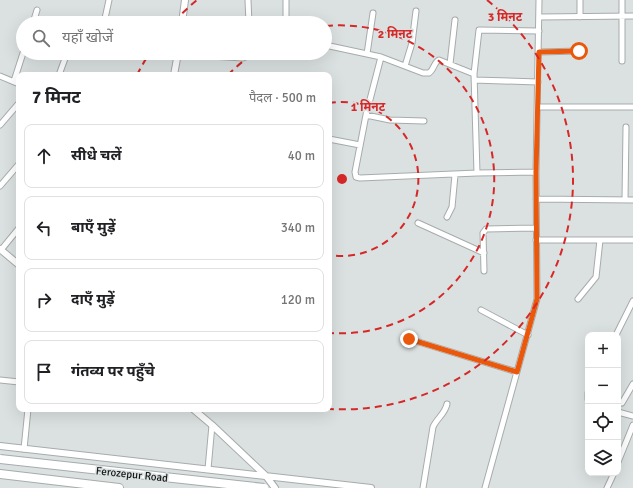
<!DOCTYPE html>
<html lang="hi">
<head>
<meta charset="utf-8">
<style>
	:root { --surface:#fff; --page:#f6f6f6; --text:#202124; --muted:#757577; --line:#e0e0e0 }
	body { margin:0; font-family:Signika,"Noto Sans Devanagari",sans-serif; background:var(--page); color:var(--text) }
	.controls { position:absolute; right:12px; bottom:12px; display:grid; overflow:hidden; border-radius:8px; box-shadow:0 4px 16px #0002 }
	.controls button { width:36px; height:36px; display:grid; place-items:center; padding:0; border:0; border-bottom:1px solid var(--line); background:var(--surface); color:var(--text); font:20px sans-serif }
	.stop { position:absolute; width:12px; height:12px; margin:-9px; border:3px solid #ea580c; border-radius:50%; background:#fff }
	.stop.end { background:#ea580c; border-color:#fff; box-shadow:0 1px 4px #0008 }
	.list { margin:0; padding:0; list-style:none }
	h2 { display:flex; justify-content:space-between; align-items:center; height:52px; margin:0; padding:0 16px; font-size:17px }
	h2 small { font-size:13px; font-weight:400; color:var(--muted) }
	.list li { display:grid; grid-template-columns:26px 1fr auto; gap:12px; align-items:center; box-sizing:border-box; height:64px; margin:0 8px 8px; padding:0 8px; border:1px solid var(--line); border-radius:8px }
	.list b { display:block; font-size:15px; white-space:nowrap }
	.list em { font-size:13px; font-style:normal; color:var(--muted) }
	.icon { flex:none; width:22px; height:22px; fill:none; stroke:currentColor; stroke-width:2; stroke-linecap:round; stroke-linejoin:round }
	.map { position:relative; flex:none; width:633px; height:488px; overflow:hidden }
	.search { position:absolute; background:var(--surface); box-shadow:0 4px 16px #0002; left:16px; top:16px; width:316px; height:44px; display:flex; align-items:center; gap:10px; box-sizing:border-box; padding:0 14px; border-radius:22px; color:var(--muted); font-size:15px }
	.panel { position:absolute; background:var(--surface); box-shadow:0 4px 16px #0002; left:16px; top:72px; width:316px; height:340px; border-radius:8px }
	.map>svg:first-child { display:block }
</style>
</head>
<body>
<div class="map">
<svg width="633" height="488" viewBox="0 0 633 488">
	<rect width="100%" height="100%" fill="#dbe1e1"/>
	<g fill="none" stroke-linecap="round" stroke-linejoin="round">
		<defs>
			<path id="minor" d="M248 0 249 23
				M539 17 633 16
				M580 17V0
				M33 23 37 10
				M104 23 109 0
				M286 23V0
				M325 45 381 57 366 115 355 172 356 177 360 178 477 173 536 172
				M539 52 579 51
				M177 54 243 58 255 53
				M367 54 373 13
				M381 57 423 73H429C434 70 434 62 439 60L474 74 477 173
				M622 61V0
				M450 64 455 20
				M405 66 412 43 416 11
				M474 74 479 30 539 31
				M59 75 67 53
				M0 76 19 84
				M474 80 538 82
				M14 81 23 53
				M538 107H633
				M366 115 390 120 424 121
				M0 125 19 103
				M329 139 360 145
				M0 186 19 164
				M536 199 633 200
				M625 200 626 127
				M447 217 452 207 455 175
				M418 223 484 253
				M536 240H633
				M1 250 19 228
				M484 271 483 233 486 229 536 228
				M578 299 596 277 600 240
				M481 310 528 335
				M616 335 633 301
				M409 339 517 372
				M0 380 19 382
				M588 393V399
				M622 403 633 384
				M618 412 633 416
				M24 449 28 409
				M618 462 633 425
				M208 469 212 425
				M423 488 433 427C437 418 445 414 447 404
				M485 488 537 299 536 172 539 0
				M607 488 614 473"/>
			<path id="tertiary" d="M182 23 185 0
				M174 75 178 53
				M0 249 19 265
				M193 409 212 425 266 476 275 488
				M0 446 371 488"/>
			<path id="trunk" d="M0 474 119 488"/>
		</defs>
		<use href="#minor" stroke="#a6acac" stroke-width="7"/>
		<use href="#tertiary" stroke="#a6acac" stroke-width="8"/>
		<use href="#trunk" stroke="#a6acac" stroke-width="10"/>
		<use href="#minor" stroke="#fff" stroke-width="5"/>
		<use href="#tertiary" stroke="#fff" stroke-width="6"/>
		<use href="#trunk" stroke="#fff" stroke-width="8"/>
		<defs>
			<path id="trunk-bridge" d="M0 459 264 488"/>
		</defs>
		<use href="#trunk-bridge" stroke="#a6acac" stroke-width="10" stroke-linecap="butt"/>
		<use href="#trunk-bridge" stroke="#fff" stroke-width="8"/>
	</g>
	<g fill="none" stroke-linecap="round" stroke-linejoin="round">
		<path stroke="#ea580c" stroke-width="5" d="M409 339 517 372 537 299 536 172 539 52 579 51"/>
	</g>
	<g fill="none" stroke="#d62828" stroke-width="2" stroke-dasharray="7 5">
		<path d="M329 103A77 77 0 1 1 329 255"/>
		<path d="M228 75A154 154 0 0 1 253 54M326 26A154 154 0 1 1 330 333"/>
		<path d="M137 75A230 230 0 0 1 149 54M174 22A230 230 0 0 1 197 0M487 0A230 230 0 0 1 330 409"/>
	</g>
	<g text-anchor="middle" stroke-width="3" stroke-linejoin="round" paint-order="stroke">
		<g font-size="11" fill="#131515" stroke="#dbe1e1">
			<text transform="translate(132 474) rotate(6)" y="4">Ferozepur Road</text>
		</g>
	</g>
	<circle cx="342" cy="179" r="6" fill="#d62828" stroke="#dbe1e1" stroke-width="2"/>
	<g font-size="12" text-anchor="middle" font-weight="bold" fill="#d62828" stroke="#dbe1e1" stroke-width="3" stroke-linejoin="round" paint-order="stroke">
		<text x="505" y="21">3 मिनट</text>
		<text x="395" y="38">2 मिनट</text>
		<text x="368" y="111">1 मिनट</text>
	</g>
</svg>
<div class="controls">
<button>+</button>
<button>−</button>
<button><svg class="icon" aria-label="locate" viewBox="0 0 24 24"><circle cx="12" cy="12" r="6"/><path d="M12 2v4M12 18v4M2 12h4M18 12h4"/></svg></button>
<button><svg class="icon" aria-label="layers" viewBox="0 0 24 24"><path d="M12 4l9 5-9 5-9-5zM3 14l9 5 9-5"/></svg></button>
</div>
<div class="stop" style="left:579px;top:51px"></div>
<div class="stop end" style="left:409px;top:339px"></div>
<div class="search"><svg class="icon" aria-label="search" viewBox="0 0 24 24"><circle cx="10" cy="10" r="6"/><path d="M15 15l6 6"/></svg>यहाँ खोजें</div>
<section class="panel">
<h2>7 मिनट<small>पैदल · 500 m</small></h2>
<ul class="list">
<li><svg class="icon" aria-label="ahead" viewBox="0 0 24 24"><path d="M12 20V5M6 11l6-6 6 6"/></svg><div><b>सीधे चलें</b></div><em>40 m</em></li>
<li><svg class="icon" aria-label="left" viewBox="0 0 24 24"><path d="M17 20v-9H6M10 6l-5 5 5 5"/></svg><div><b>बाएँ मुड़ें</b></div><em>340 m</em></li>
<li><svg class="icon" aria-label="right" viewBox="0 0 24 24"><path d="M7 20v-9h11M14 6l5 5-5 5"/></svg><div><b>दाएँ मुड़ें</b></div><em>120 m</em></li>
<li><svg class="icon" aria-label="arrive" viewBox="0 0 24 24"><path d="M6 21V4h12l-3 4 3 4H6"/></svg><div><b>गंतव्य पर पहुँचे</b></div></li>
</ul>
</section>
</div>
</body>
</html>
